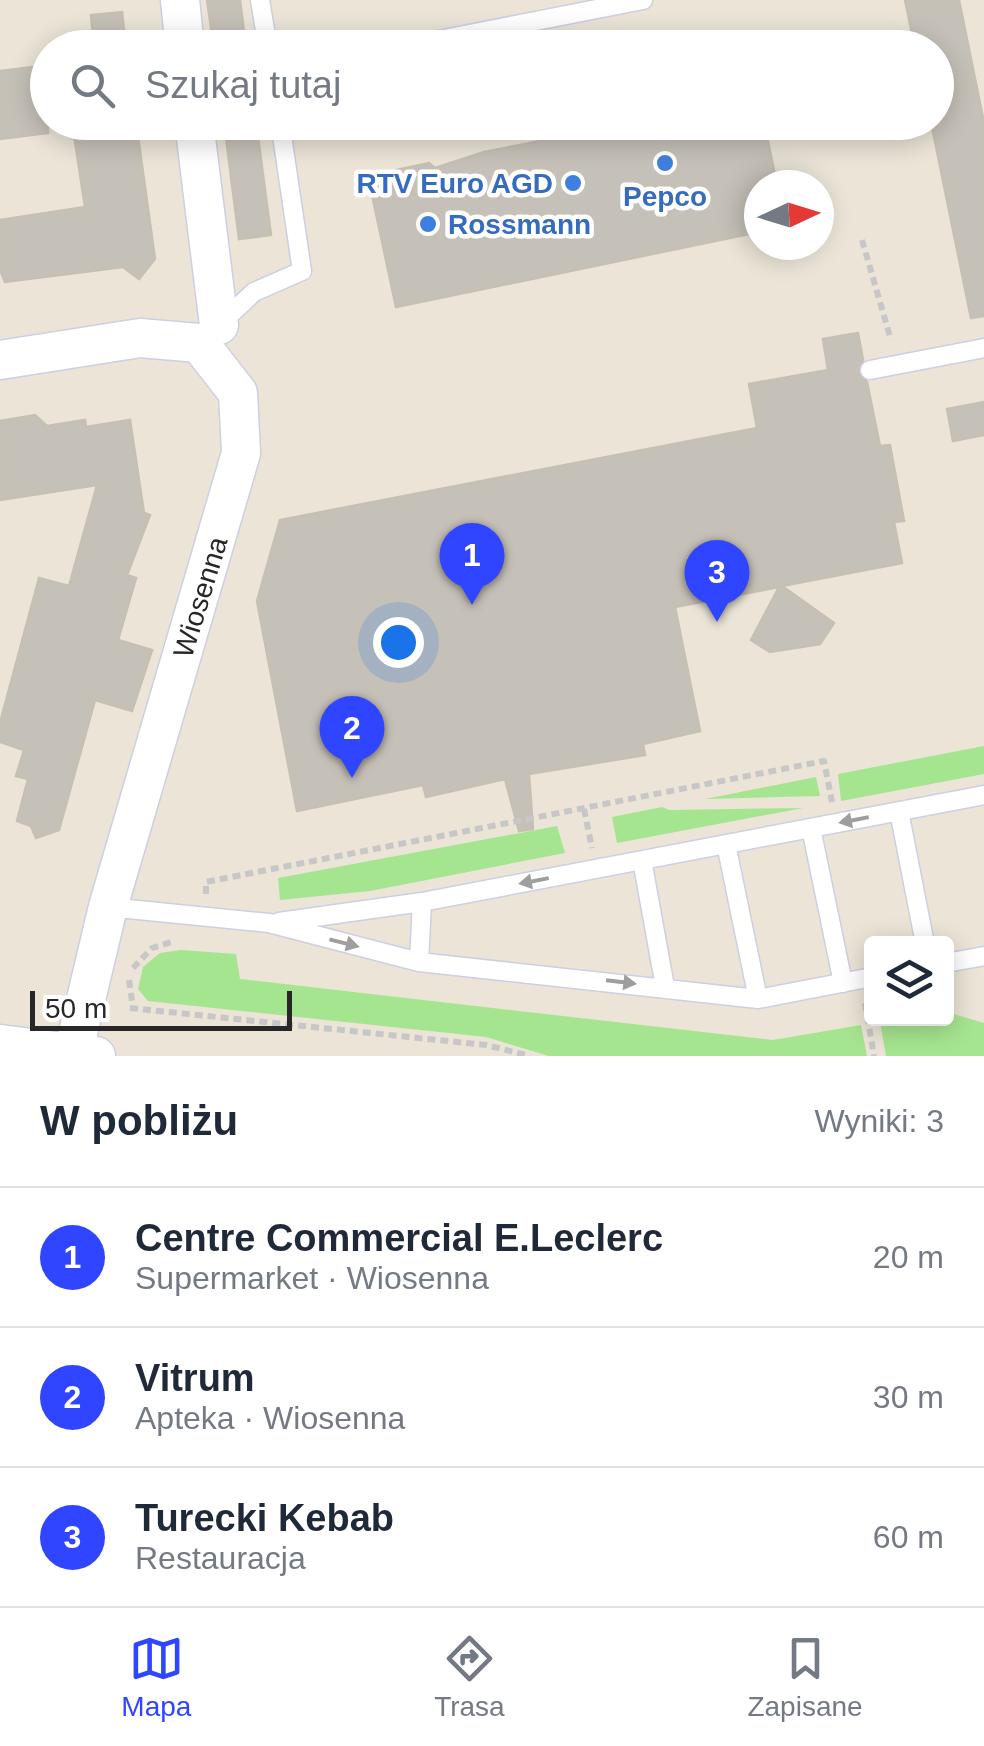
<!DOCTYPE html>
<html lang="pl">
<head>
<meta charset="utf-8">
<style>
	:root { --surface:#fff; --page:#f6f6f7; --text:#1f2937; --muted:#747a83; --line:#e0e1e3; --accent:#3045ff }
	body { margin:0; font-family:Helvetica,sans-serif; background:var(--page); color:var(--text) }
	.controls { position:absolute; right:30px; bottom:30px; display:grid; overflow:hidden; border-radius:10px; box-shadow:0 5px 25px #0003 }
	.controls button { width:90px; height:90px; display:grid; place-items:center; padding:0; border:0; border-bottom:2px solid var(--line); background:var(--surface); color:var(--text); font:50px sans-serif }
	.compass { position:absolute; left:744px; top:170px; width:90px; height:90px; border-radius:50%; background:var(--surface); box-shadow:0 5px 25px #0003; rotate:86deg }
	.scale { position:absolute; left:30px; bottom:25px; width:262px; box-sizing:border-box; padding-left:10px; border:5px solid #272727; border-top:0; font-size:28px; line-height:35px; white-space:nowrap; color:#272727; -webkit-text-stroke:8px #fff; paint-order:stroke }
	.you { position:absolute; left:398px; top:642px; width:35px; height:35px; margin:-25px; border:8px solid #fff; border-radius:50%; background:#1a73e8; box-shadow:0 0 0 15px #1a73e833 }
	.badge { display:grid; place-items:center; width:65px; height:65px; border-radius:50%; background:var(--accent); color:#fff; font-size:32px; font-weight:700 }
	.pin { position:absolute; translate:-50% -82px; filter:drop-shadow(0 2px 5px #0008) }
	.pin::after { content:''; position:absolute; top:52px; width:35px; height:30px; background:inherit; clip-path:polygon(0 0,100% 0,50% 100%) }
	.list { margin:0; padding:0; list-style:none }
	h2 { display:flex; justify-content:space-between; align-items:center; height:130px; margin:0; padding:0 40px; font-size:42px }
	h2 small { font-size:32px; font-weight:400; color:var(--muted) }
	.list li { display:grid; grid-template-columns:65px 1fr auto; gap:30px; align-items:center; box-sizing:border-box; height:140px; padding:0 40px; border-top:2px solid var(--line) }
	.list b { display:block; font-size:38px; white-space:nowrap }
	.list p { margin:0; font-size:32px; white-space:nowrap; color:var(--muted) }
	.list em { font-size:32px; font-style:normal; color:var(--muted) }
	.icon { flex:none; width:55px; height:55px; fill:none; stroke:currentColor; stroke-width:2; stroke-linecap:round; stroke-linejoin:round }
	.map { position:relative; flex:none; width:984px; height:1056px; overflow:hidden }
	.search { position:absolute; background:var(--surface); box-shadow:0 5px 25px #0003; left:30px; right:30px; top:30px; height:110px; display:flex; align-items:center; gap:25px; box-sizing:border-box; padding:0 35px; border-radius:55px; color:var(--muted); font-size:38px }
	.sheet { height:550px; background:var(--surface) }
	nav { display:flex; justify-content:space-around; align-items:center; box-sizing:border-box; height:140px; border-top:2px solid var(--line); background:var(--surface); font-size:28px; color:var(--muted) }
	nav a { display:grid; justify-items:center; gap:5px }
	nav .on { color:var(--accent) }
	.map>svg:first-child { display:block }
</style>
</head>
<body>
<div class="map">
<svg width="984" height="1056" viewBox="0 0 984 1056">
	<rect width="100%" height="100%" fill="#ebe4d7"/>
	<path fill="#a6e590" d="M984 746V774L841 801 838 774Z
		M816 777 820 796 705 799Z
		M662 807 669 810 803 808 617 843 612 817Z
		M557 826 565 853 370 891 280 900 278 878Z
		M181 950 236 954 240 979 773 1040 861 1025 867 1056H549L486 1037 148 1001 138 989 143 967 160 953Z
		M947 1012 984 1023V1056H886L880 1022 946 1018Z"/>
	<path fill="#c6c1b8" stroke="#c6c0b2" stroke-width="2.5" d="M207 0H240L246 48H214Z
		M905 0H959L984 123V316L971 318 931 122H936V48H915Z
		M122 12 126 48H94L91 15Z
		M34 67 39 102 48 101V133L0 139V71Z
		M72 122H136L155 259 139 279 123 267 5 282 0 270V220L85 207Z
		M224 122H256L271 235 239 239Z
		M637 122H764L777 185H759V232L396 307 368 176 429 163 435 168 484 152Z
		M858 333 863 360 858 373 867 382 880 446 890 445 904 521 894 522 902 563 782 586 834 623 820 644 770 652 751 640 779 587 675 607 700 731 643 744 645 755 529 774 533 829 519 831 505 779 426 797 423 785 297 811 257 601 280 520 757 428 749 384 828 370 823 339Z
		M984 402V435L953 441 947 409Z
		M35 415 47 426 85 420 86 427 130 420 144 513 150 515 127 575 136 578 118 640 152 650 132 711 95 700 59 830 36 838 31 826 17 821 28 779 16 776 24 750 0 742V723L39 578 69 586 97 485 0 500V421Z"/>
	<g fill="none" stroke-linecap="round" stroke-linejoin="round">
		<defs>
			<path id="service" d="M260 0 268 48
				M398 48 643 0
				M221 323 254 292 302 271 280 122
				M870 370 984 348
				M899 811 925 944
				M811 828 843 983
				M726 844 758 999
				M642 860 665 987
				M108 907 269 923 419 962 758 999 872 977
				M279 922 422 902 984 795
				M419 962 422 902
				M946 963 984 956"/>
			<path id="minor" d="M180 0 185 48
				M194 122 219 325
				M0 360 140 338 199 343 238 393 241 453 108 907 73 1054
				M0 1044 96 1056"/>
		</defs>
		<use href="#service" stroke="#cdcfe2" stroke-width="21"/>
		<use href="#minor" stroke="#cdcfe2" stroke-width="41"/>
		<path stroke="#c7c7c7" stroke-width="6" stroke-dasharray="8 5" stroke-linecap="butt" d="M862 240 891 340
			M584 809 592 848
			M206 894V882L824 761 832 802
			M133 968 152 948 175 941
			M129 980 133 1008
			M865 1003 874 1056
			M130 1008 486 1045 530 1056"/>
		<use href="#service" stroke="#fff" stroke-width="18"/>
		<use href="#minor" stroke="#fff" stroke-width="38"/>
	</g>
	<defs><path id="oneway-solid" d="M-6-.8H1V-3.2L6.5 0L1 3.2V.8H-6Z" transform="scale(2.5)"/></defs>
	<g fill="#9e9e9e">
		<use href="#oneway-solid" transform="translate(854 820) rotate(169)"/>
		<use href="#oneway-solid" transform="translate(534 881) rotate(169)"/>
		<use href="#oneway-solid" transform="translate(344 943) rotate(14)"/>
		<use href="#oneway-solid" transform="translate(621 982) rotate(7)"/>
	</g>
	<g fill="#3f7fe0" stroke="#fff" stroke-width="4">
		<circle cx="665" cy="163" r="10"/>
		<circle cx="573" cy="183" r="10"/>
		<circle cx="428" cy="224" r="10"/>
	</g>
	<g text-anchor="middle" stroke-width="9" stroke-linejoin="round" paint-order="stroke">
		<g font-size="28" font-weight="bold" fill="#366cbe" stroke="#fff" text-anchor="end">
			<text x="553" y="193">RTV Euro AGD</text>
			<text x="665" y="206" text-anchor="middle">Pepco</text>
			<text x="448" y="234" text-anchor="start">Rossmann</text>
		</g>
		<g font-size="28" fill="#272727" stroke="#fff">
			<text transform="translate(200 597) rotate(-73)" y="10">Wiosenna</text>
		</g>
	</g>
</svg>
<div class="controls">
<button><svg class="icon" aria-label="layers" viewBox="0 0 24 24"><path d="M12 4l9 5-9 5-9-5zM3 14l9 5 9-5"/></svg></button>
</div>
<svg class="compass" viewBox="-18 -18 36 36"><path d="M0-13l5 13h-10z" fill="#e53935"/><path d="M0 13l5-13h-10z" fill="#747a83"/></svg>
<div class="scale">50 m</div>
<div class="you"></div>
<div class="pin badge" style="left:472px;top:605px">1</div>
<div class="pin badge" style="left:352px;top:778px">2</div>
<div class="pin badge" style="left:717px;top:622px">3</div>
<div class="search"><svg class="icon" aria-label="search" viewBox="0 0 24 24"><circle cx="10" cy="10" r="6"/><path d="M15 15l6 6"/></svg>Szukaj tutaj</div>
</div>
<section class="sheet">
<h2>W pobliżu<small>Wyniki: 3</small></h2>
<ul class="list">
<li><span class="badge">1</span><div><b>Centre Commercial E.Leclerc</b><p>Supermarket · Wiosenna</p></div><em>20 m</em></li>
<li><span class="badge">2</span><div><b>Vitrum</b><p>Apteka · Wiosenna</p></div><em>30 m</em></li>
<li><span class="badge">3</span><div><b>Turecki Kebab</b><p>Restauracja</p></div><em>60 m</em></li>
</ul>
</section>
<nav>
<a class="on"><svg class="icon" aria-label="map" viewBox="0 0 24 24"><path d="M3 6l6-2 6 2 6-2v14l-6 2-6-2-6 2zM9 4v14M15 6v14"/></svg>Mapa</a>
<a><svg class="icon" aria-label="directions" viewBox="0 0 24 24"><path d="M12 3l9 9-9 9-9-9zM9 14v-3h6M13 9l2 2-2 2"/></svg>Trasa</a>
<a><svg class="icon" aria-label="saved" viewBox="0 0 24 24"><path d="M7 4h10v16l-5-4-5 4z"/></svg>Zapisane</a>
</nav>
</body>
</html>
